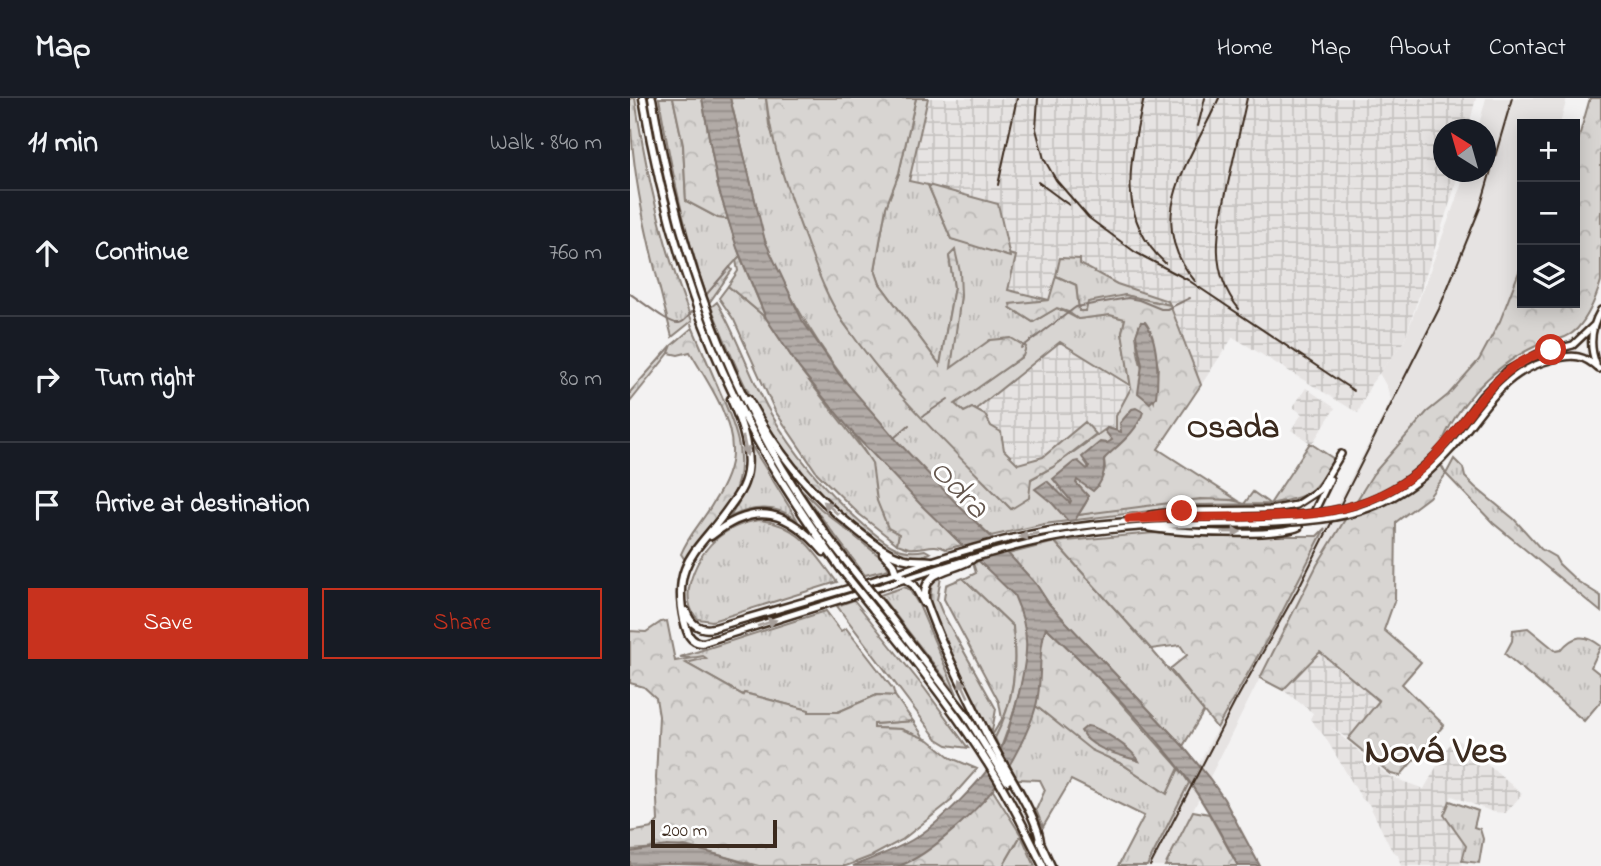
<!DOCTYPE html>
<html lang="en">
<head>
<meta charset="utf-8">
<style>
	:root { --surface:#171b24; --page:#20242c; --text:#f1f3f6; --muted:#9ea1a6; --line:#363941; --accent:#c8321e }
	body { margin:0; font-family:"Indie Flower",sans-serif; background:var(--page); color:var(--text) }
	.controls { position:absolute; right:21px; top:21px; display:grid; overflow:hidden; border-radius:0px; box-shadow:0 4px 18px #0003 }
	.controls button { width:63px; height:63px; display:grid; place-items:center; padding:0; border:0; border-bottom:2px solid var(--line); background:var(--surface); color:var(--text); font:35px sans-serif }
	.compass { position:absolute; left:803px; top:21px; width:63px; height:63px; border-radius:50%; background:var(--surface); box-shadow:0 4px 18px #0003; rotate:323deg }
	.scale { position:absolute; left:21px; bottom:18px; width:126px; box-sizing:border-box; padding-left:7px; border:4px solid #3b2a1e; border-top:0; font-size:19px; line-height:24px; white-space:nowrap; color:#3b2a1e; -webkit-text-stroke:5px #fff; paint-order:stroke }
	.stop { position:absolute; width:21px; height:21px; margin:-16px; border:5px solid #c8321e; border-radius:50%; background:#fff }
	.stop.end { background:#c8321e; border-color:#fff; box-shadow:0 2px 7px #0008 }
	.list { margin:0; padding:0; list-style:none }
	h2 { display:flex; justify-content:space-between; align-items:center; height:91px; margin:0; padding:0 28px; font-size:30px }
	h2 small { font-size:23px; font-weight:400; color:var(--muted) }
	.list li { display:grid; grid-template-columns:46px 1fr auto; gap:21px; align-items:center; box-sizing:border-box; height:126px; padding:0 28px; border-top:2px solid var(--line) }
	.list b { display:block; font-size:26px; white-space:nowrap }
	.list em { font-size:23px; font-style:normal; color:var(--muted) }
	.actions { display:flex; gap:14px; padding:21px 28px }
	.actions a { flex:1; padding:16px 0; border:2px solid var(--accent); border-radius:0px; text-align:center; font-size:24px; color:var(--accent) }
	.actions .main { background:var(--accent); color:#fff }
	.icon { flex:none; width:38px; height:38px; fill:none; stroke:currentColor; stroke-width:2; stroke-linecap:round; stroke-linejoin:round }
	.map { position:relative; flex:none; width:971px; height:768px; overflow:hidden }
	header { display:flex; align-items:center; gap:42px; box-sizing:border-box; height:98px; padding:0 35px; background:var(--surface); border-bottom:2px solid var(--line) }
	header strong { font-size:33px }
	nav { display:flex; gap:38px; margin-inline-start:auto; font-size:24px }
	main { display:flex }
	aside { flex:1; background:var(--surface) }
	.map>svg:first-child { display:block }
</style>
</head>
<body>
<header>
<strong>Map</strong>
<nav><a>Home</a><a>Map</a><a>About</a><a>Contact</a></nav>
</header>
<main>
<aside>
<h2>11 min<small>Walk · 840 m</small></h2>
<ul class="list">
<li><svg class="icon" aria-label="ahead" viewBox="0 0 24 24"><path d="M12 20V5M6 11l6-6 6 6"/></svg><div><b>Continue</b></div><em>760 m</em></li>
<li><svg class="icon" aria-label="right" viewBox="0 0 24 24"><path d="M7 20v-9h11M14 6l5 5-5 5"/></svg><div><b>Turn right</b></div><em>80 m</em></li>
<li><svg class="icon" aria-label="arrive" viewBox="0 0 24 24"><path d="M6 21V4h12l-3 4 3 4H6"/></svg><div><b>Arrive at destination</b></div></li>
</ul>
<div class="actions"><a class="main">Save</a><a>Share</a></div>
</aside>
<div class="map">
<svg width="971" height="768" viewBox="0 0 971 768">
	<defs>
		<pattern id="industrial-grid" width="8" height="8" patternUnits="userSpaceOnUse" patternTransform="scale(1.75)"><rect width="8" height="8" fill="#e6e3e2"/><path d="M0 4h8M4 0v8" fill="none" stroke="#c6c3c1"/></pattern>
		<pattern id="grass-tufts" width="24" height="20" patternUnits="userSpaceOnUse" patternTransform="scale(1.75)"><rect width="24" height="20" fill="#d8d5d2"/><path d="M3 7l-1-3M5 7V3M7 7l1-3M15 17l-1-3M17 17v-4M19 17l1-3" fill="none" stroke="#bab7b4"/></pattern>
		<pattern id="forest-crowns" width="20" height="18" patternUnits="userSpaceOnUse" patternTransform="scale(1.75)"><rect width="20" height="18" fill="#d8d5d2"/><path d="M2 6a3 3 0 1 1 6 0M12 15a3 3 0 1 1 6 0" fill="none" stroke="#bab7b4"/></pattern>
		<pattern id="water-rules" width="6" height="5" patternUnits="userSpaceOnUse" patternTransform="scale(1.75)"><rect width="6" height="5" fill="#b2aba7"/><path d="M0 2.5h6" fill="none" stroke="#928b87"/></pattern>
	</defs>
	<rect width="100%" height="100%" fill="#f3f2f2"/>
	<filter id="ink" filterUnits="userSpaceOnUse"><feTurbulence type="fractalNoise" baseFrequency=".0143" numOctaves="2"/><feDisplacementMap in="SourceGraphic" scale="14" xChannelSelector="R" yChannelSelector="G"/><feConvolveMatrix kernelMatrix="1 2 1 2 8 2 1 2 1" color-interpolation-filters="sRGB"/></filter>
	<g filter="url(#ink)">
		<path fill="#e6e3e2" d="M856 0H937L930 26H892V166L870 223 849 262 818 297 797 314 743 376 687 467 535 768H517L602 601 664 490 761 302 757 289 749 275 774 243 836 74H856V32L848 31Z"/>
		<path fill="url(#industrial-grid)" d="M298 0H846L838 31 814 32V74H828L824 92 774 243 741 286 728 315 603 239 571 287 538 203 487 186 450 166V162L430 160 419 202 378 192 385 158 380 157 368 106 279 83Z
			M430 243 501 290 486 318V334L475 333 466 336 455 324 413 359 388 367 374 352 371 340 361 329 355 317 346 311Z
			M676 290 705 310 682 346 661 332 672 316 663 309Z
			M689 554 749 603 718 641 699 628 759 678 794 691 817 650 826 640 892 696 876 715 863 714 822 698 814 717 836 749 831 768H771L768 757 761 751 739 706 732 701 695 639 680 621 683 615 653 592Z"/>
		<path fill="url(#grass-tufts)" stroke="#8a8078" stroke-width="2" d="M0 0H5C16 76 34 152 62 223L42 239C22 160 0 81 0 0Z
			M29 0H43L53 47 56 103 88 120 98 121 110 158 100 169 102 172 79 205C55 138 41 70 29 0Z
			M100 0H136L139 27 213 224 258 283 381 411 401 381 423 369 477 330 491 334 446 385 458 398 449 417C480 411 591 392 614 406L623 394 640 406 568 407 414 426 361 438C270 355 182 260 136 145 130 131 128 114 124 98 116 66 108 33 100 0Z
			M286 0H298L279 83 298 87 321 141 386 158 378 192 419 202 381 210 403 224 427 210 448 221 480 217 495 221 492 234 501 288 430 244 346 311 334 314 324 306 393 258 320 271 331 197 319 158 324 189 310 267 250 186 245 172 256 109 269 75Z
			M430 160 450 161V166L487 186 538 203 540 207 495 197 456 213H449L446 187 426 178Z
			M98 188 136 220 169 270 243 365 269 436 267 446 229 416 187 375 145 313 104 222 89 200Z
			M42 247 39 255 0 304V294Z
			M118 342 168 423C148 406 122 408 100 419 115 395 128 371 118 342Z
			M824 361 833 370 835 379 845 389 884 421 911 451 925 459 929 466 947 483 971 498V514L863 425 816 376Z
			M166 386 191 411 254 462 259 471 235 477Z
			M130 422C170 427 184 454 207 484L82 523 68 521C58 512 57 497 60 485 70 449 94 427 130 422Z
			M425 444 521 551 574 613 553 648 419 506 406 486 378 456Z
			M309 478 311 479 307 502 312 514 366 611 362 633 355 625 316 544 300 505 302 484Z
			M333 480 383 528C387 573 384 603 364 643L361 639 372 621 369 604 314 501 316 487Z
			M274 489 279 491 289 507 327 596 250 497Z
			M224 502 295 591 338 650 317 647 307 641 207 508Z
			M196 513 211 533 216 530 263 591 265 598 247 597 208 614H178V612L115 595 113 597 54 564 72 560 50 559Z
			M898 530 926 553 931 552C943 537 955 535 971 548L961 569 971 577V603L954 623 875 556 882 543 883 532Z
			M406 608 461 651 492 666 537 695 549 670 559 685 517 768H488L514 718 441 682 413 729 406 712 415 692 410 682 387 681 379 666Z
			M283 623 295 641 271 631 244 630V626Z
			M820 703 848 713 844 729 850 731 853 741 849 765 832 763 836 748 814 717Z
			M391 737 405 768H373Z"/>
		<path fill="url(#forest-crowns)" stroke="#8a8078" stroke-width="2" fill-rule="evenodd" d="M43 0H72L88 89 98 121 88 120 56 103 53 47Z
			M136 0H286L269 75 256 109 245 172 250 186 310 267 324 189 319 158 325 152 330 174 331 197 321 270 360 242 381 240 396 249 393 258 325 306 334 314 342 310 355 317 361 328 371 334 374 352 388 366 413 359 455 324 466 336 423 369 401 381 399 400 381 411C323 352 261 294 214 225 198 202 188 175 178 148 160 100 142 51 136 0Z
			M960 0H971V183C966 200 959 218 947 231 936 243 921 241 908 247 862 268 820 312 807 360L816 376 799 399 766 424 765 501 754 532 791 564 772 586 814 627 770 678 761 676 718 641 749 603 690 554 653 592 630 580 687 467 743 376 797 314 818 297 849 262 870 223 892 166V205H945V53Z
			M298 87 368 106 380 159 321 141Z
			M110 158 136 220 98 188 108 173 106 162Z
			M426 178 446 187 449 213H456L458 204 495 197 540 207 571 287 528 351 607 402 570 401 448 417C460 399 461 401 446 385L447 381 463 392 468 388 475 370 474 362 486 334V318L501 290 492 234 495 221 480 217 448 221 438 214 427 210 403 224 381 210 380 206 419 202ZM511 224 520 232 528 269 524 303C516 284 499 243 511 224Z
			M87 204C108 239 120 280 141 316 166 358 197 395 234 427 254 443 267 458 295 452L300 455C277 466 255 449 238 435 215 418 192 400 173 379 130 330 105 268 81 209Z
			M61 226C69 245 77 263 85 282 101 320 123 360 101 401 88 423 68 440 55 462L51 456C59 436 73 423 83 405 92 391 102 371 102 354 103 319 77 283 60 254L48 257 39 255 42 247 62 230Z
			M222 334 332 447 316 451C303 444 292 452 279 450 275 449 271 447 267 446L269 436 258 430 247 403 242 365Z
			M680 345 704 361C682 396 681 398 640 406Z
			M695 430 648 522 587 630 540 571 557 557 550 547 521 551 425 444 524 435 567 438H687Z
			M349 463C360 474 375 484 384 497 413 537 386 611 370 652L365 640C385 601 387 571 383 528L334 481 346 475 343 465Z
			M37 523 45 563 73 558 76 560 56 565 113 597 114 595 179 612V614H208L247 597 265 598 283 623 244 626V630L271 631 299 642 321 660 347 671 322 699V702L272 742 242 758 216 768H129L55 748 0 752V734L22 730 28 723 26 680 29 618 26 600 14 589 0 585V533L16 534 31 524Z
			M416 529 466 577 549 670 537 696 492 666 461 652 406 608 409 553Z
			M362 691 391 737 373 768H270C306 748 334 721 362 691Z
			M563 713 579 716 608 768H535Z"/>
		<path fill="url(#water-rules)" stroke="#827770" stroke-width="2" d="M72 0H100L135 143 172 222 209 276 269 345 331 410 373 450 406 486 419 506 553 648 580 681 594 701 630 768H608C588 730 567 691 540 658 502 612 459 570 416 529 407 556 413 582 406 608 400 631 382 665 368 685 351 709 299 758 271 767 258 768 237 768 223 768 243 760 263 753 282 742 308 727 357 679 371 651 379 634 384 614 389 595 398 555 401 535 384 497L292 408 222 334 169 270 136 220 107 150 88 89Z
			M511 224H515C528 240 529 279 526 299L520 305 508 295 512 267 506 237Z
			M506 310 513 314C508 333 487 348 474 361 475 374 473 384 463 393L447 382 446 385 458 398V401L445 422 438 423 422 405 405 391 417 383 440 405 441 403 423 381 444 364 448 363 457 371 459 369 452 359 470 344 477 345 482 342 475 333 477 330 491 334 490 325 502 311Z
			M457 628C470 629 502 651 509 663 490 657 460 651 451 633Z
			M37 748C68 749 95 759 124 768L38 766 0 768V754Z"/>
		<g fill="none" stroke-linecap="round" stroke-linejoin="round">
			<path stroke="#827770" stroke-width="2" d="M0 196C11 202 39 227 49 225 55 224 58 218 62 214
				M76 197 100 169
				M391 250 446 209 498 200 509 202 531 211H537L560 200
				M293 318 318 301
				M264 340 279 327"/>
			<defs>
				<path id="secondary" d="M966 266C959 248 961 229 971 212
					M818 344 852 298 877 273 908 256 943 247 963 228
					M823 349C855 311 872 273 924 261 944 256 954 257 969 271
					M685 412 700 381
					M520 417 552 413 640 412 666 407 689 392 711 356
					M519 430C547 434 645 440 669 429
					M238 484C297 465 356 443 418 433 483 422 548 420 614 419
					M244 491C301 473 359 453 418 441 483 428 549 426 614 426
					M83 530 220 490
					M72 545 225 497"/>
				<path id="motorway" d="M13 0C33 120 68 235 127 342 152 387 181 429 211 471
					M22 0C51 173 110 330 220 468
					M118 301C145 352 178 394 224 430 238 441 252 453 269 459 280 464 290 461 301 463
					M81 438C126 402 159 413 194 454
					M253 455 263 466 266 475 284 487 294 505
					M342 461C324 474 292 470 295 501 310 545 333 588 353 629 365 656 410 720 410 745
					M252 508 336 617 377 683
					M243 511C287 564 329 618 365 677 383 706 398 737 413 768
					M56 513C60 526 70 533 83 530
					M72 545C59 544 57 534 54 522 41 462 70 452 100 408 105 401 111 394 114 385 124 359 112 326 101 301
					M409 742 421 768"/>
			</defs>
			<use href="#secondary" stroke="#3b2a1e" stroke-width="10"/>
			<use href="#motorway" stroke="#3b2a1e" stroke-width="11"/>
			<use href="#secondary" stroke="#fff" stroke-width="5"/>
			<use href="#motorway" stroke="#fff" stroke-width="6"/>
			<path stroke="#3b2a1e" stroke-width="2" d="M408 0 406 31 414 61 426 82 459 120 505 154 558 182 724 293
				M514 0C501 59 484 118 535 165
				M568 28 575 0
				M408 84 439 107
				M368 87 387 0
				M565 183C511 120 562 61 589 0
				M609 211C576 170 589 127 599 81 605 54 611 27 617 0
				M520 768 605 604 668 491 809 211 850 110 882 0"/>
			<defs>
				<path id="secondary-bridge" d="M614 419C701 417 757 414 818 344
					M614 426C703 424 761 420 823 349"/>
				<path id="motorway-bridge" d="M220 468 252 508
					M211 471 243 511"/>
			</defs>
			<use href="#secondary-bridge" stroke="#3b2a1e" stroke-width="10" stroke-linecap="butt"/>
			<use href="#motorway-bridge" stroke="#3b2a1e" stroke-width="11" stroke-linecap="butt"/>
			<use href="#secondary-bridge" stroke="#fff" stroke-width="5"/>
			<use href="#motorway-bridge" stroke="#fff" stroke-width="6"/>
		</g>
		<defs><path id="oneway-solid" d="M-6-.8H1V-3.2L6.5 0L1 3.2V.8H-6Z" transform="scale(1.75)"/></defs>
		<g fill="#a79f9a">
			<use href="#oneway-solid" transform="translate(115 348) rotate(78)"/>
			<use href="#oneway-solid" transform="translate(201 410) rotate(-138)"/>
			<use href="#oneway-solid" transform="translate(601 434)"/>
			<use href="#oneway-solid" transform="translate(399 437) rotate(168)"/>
			<use href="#oneway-solid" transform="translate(137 525) rotate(-18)"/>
			<use href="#oneway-solid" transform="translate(334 590) rotate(-115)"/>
		</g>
	</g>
	<g fill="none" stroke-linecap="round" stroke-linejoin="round" filter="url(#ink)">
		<path stroke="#c8321e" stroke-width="9" d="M552 413 499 421C535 420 571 419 607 419 673 418 730 418 785 376 835 337 855 268 921 252"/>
	</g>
	<g text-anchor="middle" stroke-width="6" stroke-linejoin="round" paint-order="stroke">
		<g font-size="33" font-weight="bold" fill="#3b2a1e" stroke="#fff">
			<text x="603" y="339">Osada</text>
		</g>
		<g font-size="33" font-style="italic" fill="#65574e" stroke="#fff">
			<text transform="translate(331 389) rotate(46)" y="12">Odra</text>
		</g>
		<g font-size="38" font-weight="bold" fill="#3b2a1e" stroke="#fff">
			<text x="806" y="664">Nová Ves</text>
		</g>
	</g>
</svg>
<div class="controls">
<button>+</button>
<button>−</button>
<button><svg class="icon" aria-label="layers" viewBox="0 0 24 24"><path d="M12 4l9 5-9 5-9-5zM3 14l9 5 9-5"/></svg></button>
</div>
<svg class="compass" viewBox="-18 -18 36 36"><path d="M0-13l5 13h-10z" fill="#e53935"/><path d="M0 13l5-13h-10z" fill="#9ea1a6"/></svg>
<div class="scale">200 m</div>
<div class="stop" style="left:921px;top:252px"></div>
<div class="stop end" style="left:552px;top:413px"></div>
</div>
</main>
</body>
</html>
